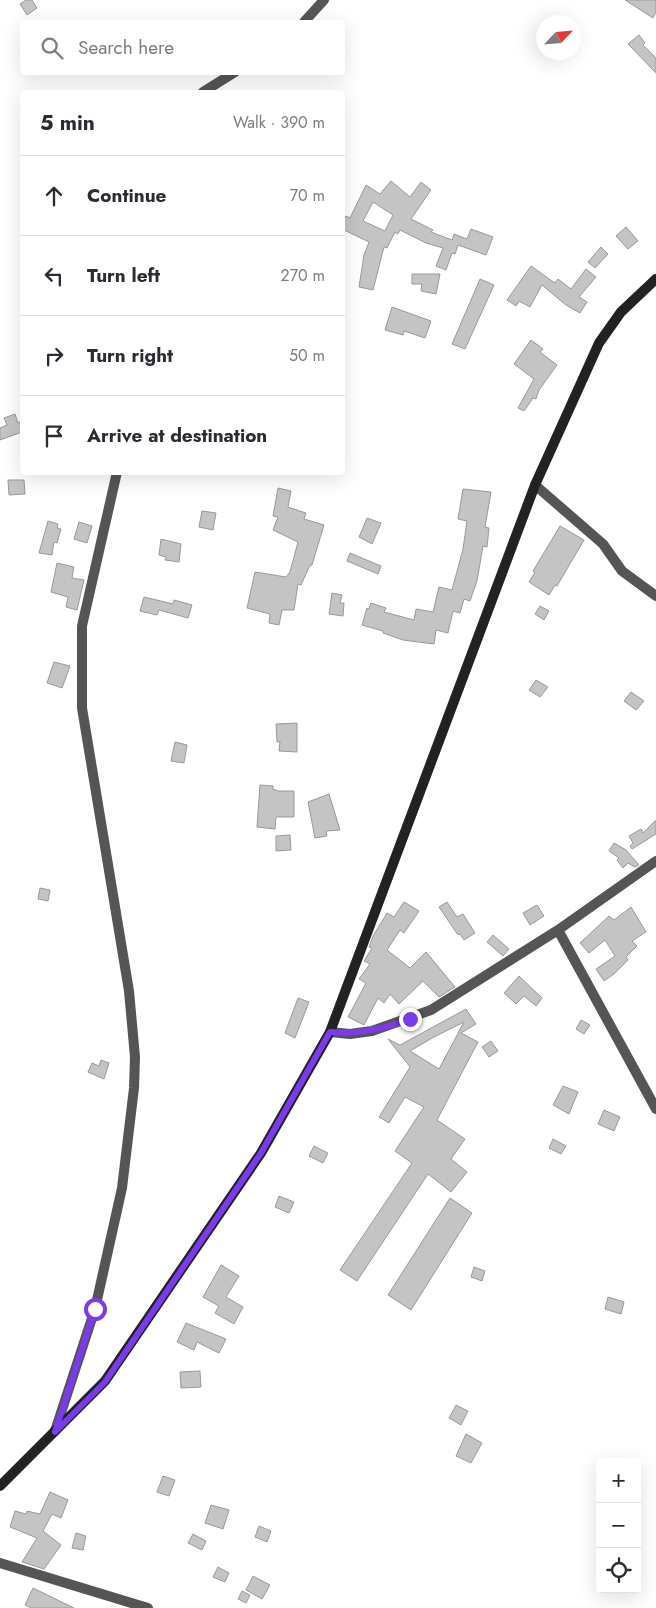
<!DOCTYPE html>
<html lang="en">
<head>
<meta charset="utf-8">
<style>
	:root { --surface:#fff; --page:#f2f2f3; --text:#2b2b33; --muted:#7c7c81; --line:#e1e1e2 }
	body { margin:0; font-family:Jost,sans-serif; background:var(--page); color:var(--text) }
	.controls { position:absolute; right:15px; bottom:15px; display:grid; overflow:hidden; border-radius:5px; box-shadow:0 5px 20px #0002 }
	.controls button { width:45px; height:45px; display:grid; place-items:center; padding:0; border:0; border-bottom:1px solid var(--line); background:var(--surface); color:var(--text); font:25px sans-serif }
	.compass { position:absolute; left:536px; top:15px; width:45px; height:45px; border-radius:50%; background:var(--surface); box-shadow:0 5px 20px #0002; rotate:64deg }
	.stop { position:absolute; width:15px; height:15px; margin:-11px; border:4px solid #7c3aed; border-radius:50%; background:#fff }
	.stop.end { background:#7c3aed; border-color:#fff; box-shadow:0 1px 5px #0008 }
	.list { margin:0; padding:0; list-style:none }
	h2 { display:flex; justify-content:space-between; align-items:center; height:65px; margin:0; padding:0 20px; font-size:21px }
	h2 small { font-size:16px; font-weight:400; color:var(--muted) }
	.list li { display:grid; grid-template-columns:32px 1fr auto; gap:15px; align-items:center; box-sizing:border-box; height:80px; padding:0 20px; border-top:1px solid var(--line) }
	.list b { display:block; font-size:19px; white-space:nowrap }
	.list em { font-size:16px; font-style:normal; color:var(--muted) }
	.icon { flex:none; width:28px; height:28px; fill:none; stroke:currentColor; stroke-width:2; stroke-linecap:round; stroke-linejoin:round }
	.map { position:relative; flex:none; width:656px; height:1608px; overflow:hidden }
	.search { position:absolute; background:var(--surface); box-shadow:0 5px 20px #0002; left:20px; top:20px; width:325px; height:55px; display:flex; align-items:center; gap:12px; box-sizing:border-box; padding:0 18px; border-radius:5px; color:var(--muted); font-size:19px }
	.panel { position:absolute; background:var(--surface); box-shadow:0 5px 20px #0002; left:20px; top:90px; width:325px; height:385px; border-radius:5px }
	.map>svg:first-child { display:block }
</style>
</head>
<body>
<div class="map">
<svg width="656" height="1608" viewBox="0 0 656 1608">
	<rect width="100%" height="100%" fill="#fff"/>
	<path fill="#c4c4c4" stroke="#999" fill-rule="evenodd" d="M26 0H32L37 8 27 15 20 4Z
		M625 0H656V12L653 18Z
		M639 35 645 43 643 45 656 58V73L628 44Z
		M391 181 410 197 421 182 431 190 411 219 433 230 431 232 452 240 454 234 467 239 471 229 493 237 486 255 458 245 455 254 452 253 446 270 436 266 443 248 426 243 400 230 398 234 395 232 387 248 384 247 373 290 359 287 364 255 369 242 342 229V223L346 216 350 218 366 185 380 194ZM373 202 393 215 385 231 363 221Z
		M626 227 638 241 628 249 616 236Z
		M601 247 608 254 595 268 588 262Z
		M531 266 555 283 558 279 571 289 586 269 596 277 579 297 587 302 580 313 566 305 542 285 530 307 519 301 516 306 507 300Z
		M412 274H440L436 294 421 291 422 284H412Z
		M480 279 494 285 465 349 452 344Z
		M392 307 431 321 425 338 404 331 403 335 385 330Z
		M531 340 543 349 540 352 557 365 539 390 536 399 533 398 524 411 518 408 534 379 514 364Z
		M15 414 18 423 22 421V432L0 440V428L7 425 4 418Z
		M8 480H24L25 494 9 495Z
		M278 488 291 491 288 507 306 513 304 519 324 525 312 565H310L301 585 298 584 294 610H282L279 625 269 623 270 614 247 608 255 572 286 577 290 572 298 542 273 530 278 517 273 516Z
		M463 489 491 492 485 527 489 528 487 547 483 546 477 581 470 601 464 599 460 613 453 611 448 633 436 630 434 644 403 640 383 633V631L362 625 367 608 369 609 371 603 386 608 384 612 414 620 416 609 433 612 439 587 452 590 463 549 467 521 458 519Z
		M202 511 216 513 213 530 199 527Z
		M367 518 381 523 372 544 359 537Z
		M48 521 58 524 57 528 61 529 57 543 54 542 52 555 39 553Z
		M79 522 92 526 87 543 74 539Z
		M560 526 584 540 557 586 555 585 549 595 529 582 535 572 533 571Z
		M161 539 181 544 179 562 165 560 166 557 159 555Z
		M350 553 381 566 378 574 347 561Z
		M57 563 74 567 72 578 84 580 77 610 66 607 68 597 51 592Z
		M332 593 342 595 340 603H344L343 616 329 614Z
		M144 597 173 604 174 600 192 605 188 618 159 610 157 615 140 611Z
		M540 606 549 611 544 620 535 614Z
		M54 662 70 666 62 688 47 683Z
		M536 680 548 687 540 697 529 690Z
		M631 692 644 701 636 710 624 701Z
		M297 723V752L279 751 280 742H277L276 724Z
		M175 742 187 745 184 763 171 761Z
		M260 785 273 786V789L278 791H294V817H276L275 829 257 827Z
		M329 794 340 830 326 831 327 836 315 838 308 802Z
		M656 820V834L632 849 630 846 633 843 629 836 641 829 643 833Z
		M290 835 291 850 276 851V836Z
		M614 843 626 850 639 865 635 867 628 863 623 868 617 860 619 858 609 851Z
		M40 888 50 890 48 901 38 899Z
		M404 902 419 911 404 933 400 930 387 950 410 968 426 952 455 987 439 997 423 981 399 1004 390 994 384 1003 378 998 364 1025 348 1017 366 983 359 979 370 964 364 961 372 948 369 947 373 936 387 913 394 917Z
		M447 902 457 917 463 914 475 933 464 940 460 934 458 935 439 907Z
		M537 905 544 916 530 925 523 913Z
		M631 907 646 932 632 941 637 946 626 957 628 960 614 974 604 981 596 969 615 956 605 940 589 953 580 943 609 916 614 920Z
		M493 935 509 949 503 956 487 942Z
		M519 976 542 998 536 1006 524 996 516 1004 504 993Z
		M298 998 309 1002 295 1038 285 1033Z
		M466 1009 476 1024 461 1033 478 1042 437 1120 465 1139 451 1159 467 1172 451 1192 428 1174 357 1281 340 1270 412 1163 395 1151 424 1107 405 1097 389 1123 379 1117 410 1067 388 1039 400 1045ZM464 1022 439 1069 410 1051 434 1037Z
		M581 1020 590 1025 584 1034 576 1029Z
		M491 1041 498 1051 489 1057 482 1047Z
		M101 1060 109 1063 104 1079 88 1072 92 1063 99 1066Z
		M563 1086 578 1092 569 1114 553 1105Z
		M604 1110 620 1117 614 1131 598 1124Z
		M553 1139 566 1146 561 1154 549 1148Z
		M314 1146 328 1153 323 1163 309 1156Z
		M279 1196 294 1202 289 1213 275 1207Z
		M450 1198 472 1213 411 1310 388 1295Z
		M221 1265 239 1276 226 1297 243 1307 234 1324 215 1313 219 1306 203 1297Z
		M474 1267 485 1271 482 1281 471 1277Z
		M608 1297 624 1302 621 1314 605 1309Z
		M186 1323 226 1339 219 1353 197 1342 194 1350 177 1342Z
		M200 1371 201 1387 181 1388 180 1372Z
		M456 1405 468 1411 461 1425 449 1418Z
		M466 1434 482 1443 471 1463 456 1456Z
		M163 1476 175 1480 169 1496 157 1492Z
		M50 1492 68 1500 61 1518 52 1514 43 1531 61 1545 44 1569 22 1562 37 1538 10 1527 15 1511 26 1514 27 1511 40 1514Z
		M211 1505 229 1510 223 1529 205 1523Z
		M259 1526 271 1531 267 1542 255 1537Z
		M76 1533 86 1536 83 1550 72 1548Z
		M193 1534 206 1541 202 1550 188 1543Z
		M218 1567 229 1573 225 1582 213 1577Z
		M253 1576 270 1585 262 1599 246 1590Z
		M33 1588 74 1608H31L25 1605Z
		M242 1591 250 1595 246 1603 238 1599Z"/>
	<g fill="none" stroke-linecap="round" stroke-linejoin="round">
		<path stroke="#555" stroke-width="10" d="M304 22 324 0
			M203 92 235 72
			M535 485 603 544 622 571 656 596
			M558 930 656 1109
			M330 1032 350 1034 372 1031 431 1010 558 930 656 861
			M55 1431 95 1309 122 1188 134 1088 135 1057 129 991 82 708V626L117 472
			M0 1563 148 1608"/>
		<path stroke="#222" stroke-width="10" d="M0 1486 105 1381 261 1153 330 1032 535 485 599 343 621 312 656 279"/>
	</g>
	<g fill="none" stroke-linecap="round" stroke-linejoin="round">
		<path stroke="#7c3aed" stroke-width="6" d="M95 1309 55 1432 105 1382 261 1153 330 1032C358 1035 383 1029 410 1019"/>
	</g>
</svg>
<div class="controls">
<button>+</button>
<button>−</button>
<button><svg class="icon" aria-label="locate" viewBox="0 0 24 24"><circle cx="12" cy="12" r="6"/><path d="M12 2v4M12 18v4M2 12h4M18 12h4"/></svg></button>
</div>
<svg class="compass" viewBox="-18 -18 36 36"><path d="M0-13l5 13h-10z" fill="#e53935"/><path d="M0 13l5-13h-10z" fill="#7c7c81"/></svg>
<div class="stop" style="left:95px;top:1309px"></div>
<div class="stop end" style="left:410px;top:1019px"></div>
<div class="search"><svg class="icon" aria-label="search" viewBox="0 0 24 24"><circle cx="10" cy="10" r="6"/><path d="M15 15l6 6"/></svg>Search here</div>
<section class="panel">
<h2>5 min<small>Walk · 390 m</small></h2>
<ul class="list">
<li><svg class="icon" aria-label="ahead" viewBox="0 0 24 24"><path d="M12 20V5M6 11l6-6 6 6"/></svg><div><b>Continue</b></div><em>70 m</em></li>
<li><svg class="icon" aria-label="left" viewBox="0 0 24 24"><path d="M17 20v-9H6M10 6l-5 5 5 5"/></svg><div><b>Turn left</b></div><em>270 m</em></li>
<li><svg class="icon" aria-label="right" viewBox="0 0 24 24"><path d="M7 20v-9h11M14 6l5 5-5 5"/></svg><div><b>Turn right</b></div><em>50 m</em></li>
<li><svg class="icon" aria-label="arrive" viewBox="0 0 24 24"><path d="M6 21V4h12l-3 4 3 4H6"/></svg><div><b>Arrive at destination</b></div></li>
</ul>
</section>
</div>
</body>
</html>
